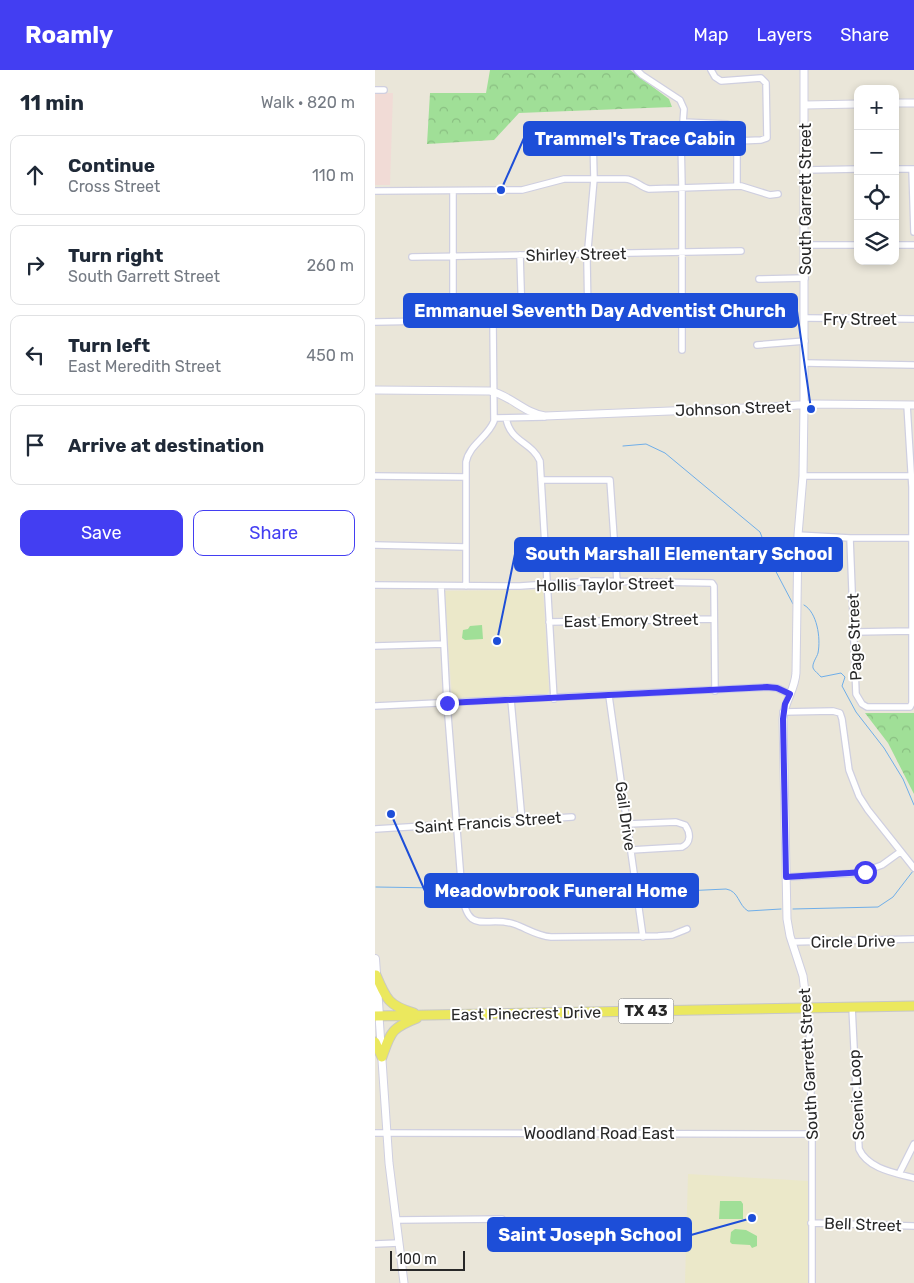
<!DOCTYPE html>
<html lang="en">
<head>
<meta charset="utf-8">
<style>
	:root { --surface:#fff; --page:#f2f2f3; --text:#1f2937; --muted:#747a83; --line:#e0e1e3; --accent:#433ef2 }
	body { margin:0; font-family:Rubik,sans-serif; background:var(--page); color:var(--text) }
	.controls { position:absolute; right:15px; top:15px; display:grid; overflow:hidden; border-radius:10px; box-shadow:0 2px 8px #0003 }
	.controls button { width:45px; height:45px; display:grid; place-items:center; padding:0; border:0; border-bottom:1px solid var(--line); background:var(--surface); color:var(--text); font:25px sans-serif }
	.scale { position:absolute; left:15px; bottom:12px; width:75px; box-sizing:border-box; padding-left:5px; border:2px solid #282828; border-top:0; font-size:14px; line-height:18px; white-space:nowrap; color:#282828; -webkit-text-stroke:4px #fff; paint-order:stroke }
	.stop { position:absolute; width:15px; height:15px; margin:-11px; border:4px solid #433ef2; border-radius:50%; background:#fff }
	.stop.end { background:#433ef2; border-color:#fff; box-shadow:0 1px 5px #0008 }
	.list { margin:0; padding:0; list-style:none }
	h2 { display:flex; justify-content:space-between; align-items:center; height:65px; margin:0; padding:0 20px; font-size:21px }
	h2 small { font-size:16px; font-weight:400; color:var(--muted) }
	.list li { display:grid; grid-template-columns:32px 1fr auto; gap:15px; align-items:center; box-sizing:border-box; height:80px; margin:0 10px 10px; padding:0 10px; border:1px solid var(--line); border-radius:10px }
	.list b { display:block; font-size:19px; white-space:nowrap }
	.list p { margin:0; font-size:16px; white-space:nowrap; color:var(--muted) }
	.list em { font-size:16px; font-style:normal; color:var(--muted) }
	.actions { display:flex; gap:10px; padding:15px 20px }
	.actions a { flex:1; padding:11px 0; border:1px solid var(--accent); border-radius:10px; text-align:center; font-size:18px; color:var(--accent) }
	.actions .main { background:var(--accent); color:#fff }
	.icon { flex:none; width:28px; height:28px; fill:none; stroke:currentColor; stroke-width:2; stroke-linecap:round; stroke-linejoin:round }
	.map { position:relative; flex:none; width:539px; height:1213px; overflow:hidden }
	header { display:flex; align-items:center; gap:30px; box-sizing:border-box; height:70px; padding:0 25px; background:var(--accent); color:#fff }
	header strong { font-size:24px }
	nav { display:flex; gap:28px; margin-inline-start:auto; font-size:18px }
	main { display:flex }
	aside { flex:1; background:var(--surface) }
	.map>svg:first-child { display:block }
</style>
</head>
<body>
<header>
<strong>Roamly</strong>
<nav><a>Map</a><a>Layers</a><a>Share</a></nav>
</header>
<main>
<aside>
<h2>11 min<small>Walk · 820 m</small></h2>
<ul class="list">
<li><svg class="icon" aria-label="ahead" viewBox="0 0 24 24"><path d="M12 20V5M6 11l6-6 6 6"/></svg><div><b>Continue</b><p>Cross Street</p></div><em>110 m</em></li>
<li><svg class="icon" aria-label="right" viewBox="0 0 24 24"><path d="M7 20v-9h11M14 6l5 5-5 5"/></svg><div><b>Turn right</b><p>South Garrett Street</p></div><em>260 m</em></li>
<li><svg class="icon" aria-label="left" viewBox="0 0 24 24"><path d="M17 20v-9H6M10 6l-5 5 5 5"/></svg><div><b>Turn left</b><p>East Meredith Street</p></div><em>450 m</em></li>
<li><svg class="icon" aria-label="arrive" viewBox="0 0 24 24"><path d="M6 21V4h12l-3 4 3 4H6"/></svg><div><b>Arrive at destination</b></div></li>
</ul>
<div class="actions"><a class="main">Save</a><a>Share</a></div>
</aside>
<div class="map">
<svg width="539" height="1213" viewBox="0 0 539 1213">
	<defs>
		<pattern id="forest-crowns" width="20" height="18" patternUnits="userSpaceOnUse" patternTransform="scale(1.25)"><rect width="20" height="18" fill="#a0df97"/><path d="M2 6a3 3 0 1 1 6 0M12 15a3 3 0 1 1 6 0" fill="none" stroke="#8abf82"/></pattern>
	</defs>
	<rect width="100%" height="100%" fill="#eae6d9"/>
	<path fill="#ebe8c9" d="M165 520 168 521 174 621 172 624 79 628 77 626 69 521Z
		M313 1104 433 1111 434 1213H310Z"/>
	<path fill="#f1dbd6" d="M0 23H18L15 115H0Z"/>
	<path fill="url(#forest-crowns)" d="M115 0H255L294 29 297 37 144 43 119 70 52 74 55 23H111Z
		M490 643H539V724L513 673Z"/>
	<path fill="#a0df97" d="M107 555 108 569 90 570 87 568 88 560 93 559 95 556Z
		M345 1131H366L368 1134V1149H344Z
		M360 1159 371 1160 382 1166V1176L377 1178 375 1175 357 1174 355 1172 356 1162Z"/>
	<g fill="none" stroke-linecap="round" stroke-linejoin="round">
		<path stroke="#6faee9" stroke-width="1" d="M248 376 271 374 290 383 385 462 398 496 418 534
			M429 535C442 542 446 568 443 583 442 587 437 593 438 598 439 601 444 604 446 607L466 603 470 607 467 616 481 642 509 678 528 709 539 735
			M1 817 62 818 83 817
			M93 817 186 816 198 817 225 826 257 824
			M267 823 351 819C364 821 363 835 373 841L406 839
			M418 839 503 837 518 827 538 801"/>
		<defs>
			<path id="minor" d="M262 0 267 5 305 30 309 39 308 52 352 54 360 57 362 63V116
				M336 0 340 7 346 11 386 8 391 13 392 68 386 70 362 71
				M0 20H9
				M520 99H539
				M537 99 539 162
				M430 100 483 99
				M0 121 147 120 189 109H250C260 109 265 117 274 119L366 116 395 125 403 124
				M430 175H483
				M520 175H539
				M145 185 147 250
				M37 187 366 181
				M384 209 430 208
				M213 248 212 190 219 109 218 66
				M430 248 539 249
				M78 251V121
				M0 252 367 245
				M382 275 430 271
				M307 280V118L306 68 308 52
				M430 293 539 295
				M119 348 169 347
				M131 348C135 372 157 372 165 391L179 629
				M0 406 91 407
				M428 406H535
				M166 410H235L242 511
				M423 465 475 468H538
				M475 468 481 624 487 634 492 637H535L537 633V417L532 335
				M0 475 90 477
				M0 515 145 516 219 511 337 513 339 516 340 621
				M66 516 72 633 87 823C93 867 111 845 139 854 151 858 162 866 176 867L283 866 297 865 312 859
				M91 516V392C94 375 113 367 119 351L118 251
				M174 552 339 549
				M480 562 537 561
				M0 576 69 574
				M234 626 268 867
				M136 630 147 751
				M0 636 392 617 402 618 415 624
				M408 642 458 641 465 643 467 649 474 700 484 726 493 740 539 798
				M253 754 301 752 310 755C316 763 316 773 307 777L256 780
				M0 759 197 747
				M411 807 485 803 507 795 525 782
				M417 872 539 869
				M477 937 484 1079C493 1099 520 1103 539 1108
				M432 938 434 950 437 1064V1213
				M0 1063 437 1064
				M524 1104 539 1074
				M22 1150 127 1149
				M436 1153 539 1156
				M0 1174 24 1173"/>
			<path id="tertiary" d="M429 0V335L428 406 423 465 421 603C420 620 409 632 408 649L412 849 415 866 428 906 432 938
				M520 33H539
				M430 35 483 34
				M0 320 115 321C135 325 149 343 170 346L396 337 436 334 539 335
				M4 946 14 1093 29 1213"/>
			<path id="secondary" d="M0 889 4 946"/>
			<path id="primary" d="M1 905C11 929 14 936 39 943
				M0 946 539 936
				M0 972 7 987
				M7 987C16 962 16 958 42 948"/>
		</defs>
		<use href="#minor" stroke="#cfcfe0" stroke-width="8"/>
		<use href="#tertiary" stroke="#cfcfe0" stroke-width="9"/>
		<use href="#secondary" stroke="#cfcfe0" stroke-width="10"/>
		<use href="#primary" stroke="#c7c7c7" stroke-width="11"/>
		<use href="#minor" stroke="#fff" stroke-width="5.5"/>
		<use href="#tertiary" stroke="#fff" stroke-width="7"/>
		<use href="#secondary" stroke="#fff" stroke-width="8"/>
		<use href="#primary" stroke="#ebe85e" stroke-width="9"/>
	</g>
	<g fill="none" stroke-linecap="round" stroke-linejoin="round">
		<path stroke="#433ef2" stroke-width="6" d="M72 633 392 617 402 618 415 624 410 634 408 649 411 807 490 802"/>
	</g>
	<g text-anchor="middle" stroke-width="4" stroke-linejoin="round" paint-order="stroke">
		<rect fill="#fff" stroke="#686868" stroke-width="1" x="243.5" y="928.5" width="55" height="25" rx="4"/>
		<g font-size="15" font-weight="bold" fill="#282828">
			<text x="271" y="946">TX 43</text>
		</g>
		<g font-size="16" fill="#282828" stroke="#fff">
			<text transform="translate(430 129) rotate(-90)" y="6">South Garrett Street</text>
			<text transform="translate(201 184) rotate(-1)" y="6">Shirley Street</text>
			<text x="485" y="255">Fry Street</text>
			<text transform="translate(358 338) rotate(-2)" y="6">Johnson Street</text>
			<text transform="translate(230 514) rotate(-1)" y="6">Hollis Taylor Street</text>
			<text transform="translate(256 550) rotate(-1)" y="6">East Emory Street</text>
			<text transform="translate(479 567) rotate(-92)" y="6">Page Street</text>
			<text transform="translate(251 746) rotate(82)" y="6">Gail Drive</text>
			<text transform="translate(113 752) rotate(-4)" y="6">Saint Francis Street</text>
			<text transform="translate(478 871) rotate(-1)" y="6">Circle Drive</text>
			<text transform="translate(151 943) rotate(-1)" y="6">East Pinecrest Drive</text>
			<text transform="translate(433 994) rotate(-93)" y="6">South Garrett Street</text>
			<text transform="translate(481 1025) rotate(-93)" y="6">Scenic Loop</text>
			<text x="224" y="1069">Woodland Road East</text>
			<text transform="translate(488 1154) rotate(2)" y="6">Bell Street</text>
		</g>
	</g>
	<path fill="none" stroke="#1d4ed8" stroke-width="2" d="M126 120L149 68M436 339L422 241M122 571L140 484M16 744L50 821M377 1148L316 1165"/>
	<g fill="#1d4ed8" stroke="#fff" stroke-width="2">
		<circle cx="126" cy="120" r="5"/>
		<circle cx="436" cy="339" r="5"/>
		<circle cx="122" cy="571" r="5"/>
		<circle cx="16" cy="744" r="5"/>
		<circle cx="377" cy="1148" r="5"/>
	</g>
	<g fill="#1d4ed8" stroke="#1d4ed8" stroke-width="2">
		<rect x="149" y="52" width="221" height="33" rx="5"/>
		<rect x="29" y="224" width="393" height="33" rx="5"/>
		<rect x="140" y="468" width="327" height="33" rx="5"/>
		<rect x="50" y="804" width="273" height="33" rx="5"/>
		<rect x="113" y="1148" width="203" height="33" rx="5"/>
	</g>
	<g font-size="18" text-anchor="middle" font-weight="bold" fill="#fff">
		<text x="260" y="75">Trammel's Trace Cabin</text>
		<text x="225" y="247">Emmanuel Seventh Day Adventist Church</text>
		<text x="304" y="490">South Marshall Elementary School</text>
		<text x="186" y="827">Meadowbrook Funeral Home</text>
		<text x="215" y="1171">Saint Joseph School</text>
	</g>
</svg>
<div class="controls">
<button>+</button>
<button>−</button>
<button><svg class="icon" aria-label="locate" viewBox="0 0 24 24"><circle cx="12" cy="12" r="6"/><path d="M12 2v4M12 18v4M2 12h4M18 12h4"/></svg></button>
<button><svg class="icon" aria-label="layers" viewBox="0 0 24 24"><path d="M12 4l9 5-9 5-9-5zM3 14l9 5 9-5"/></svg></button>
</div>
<div class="scale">100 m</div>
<div class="stop" style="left:490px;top:802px"></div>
<div class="stop end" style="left:72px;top:633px"></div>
</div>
</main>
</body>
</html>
